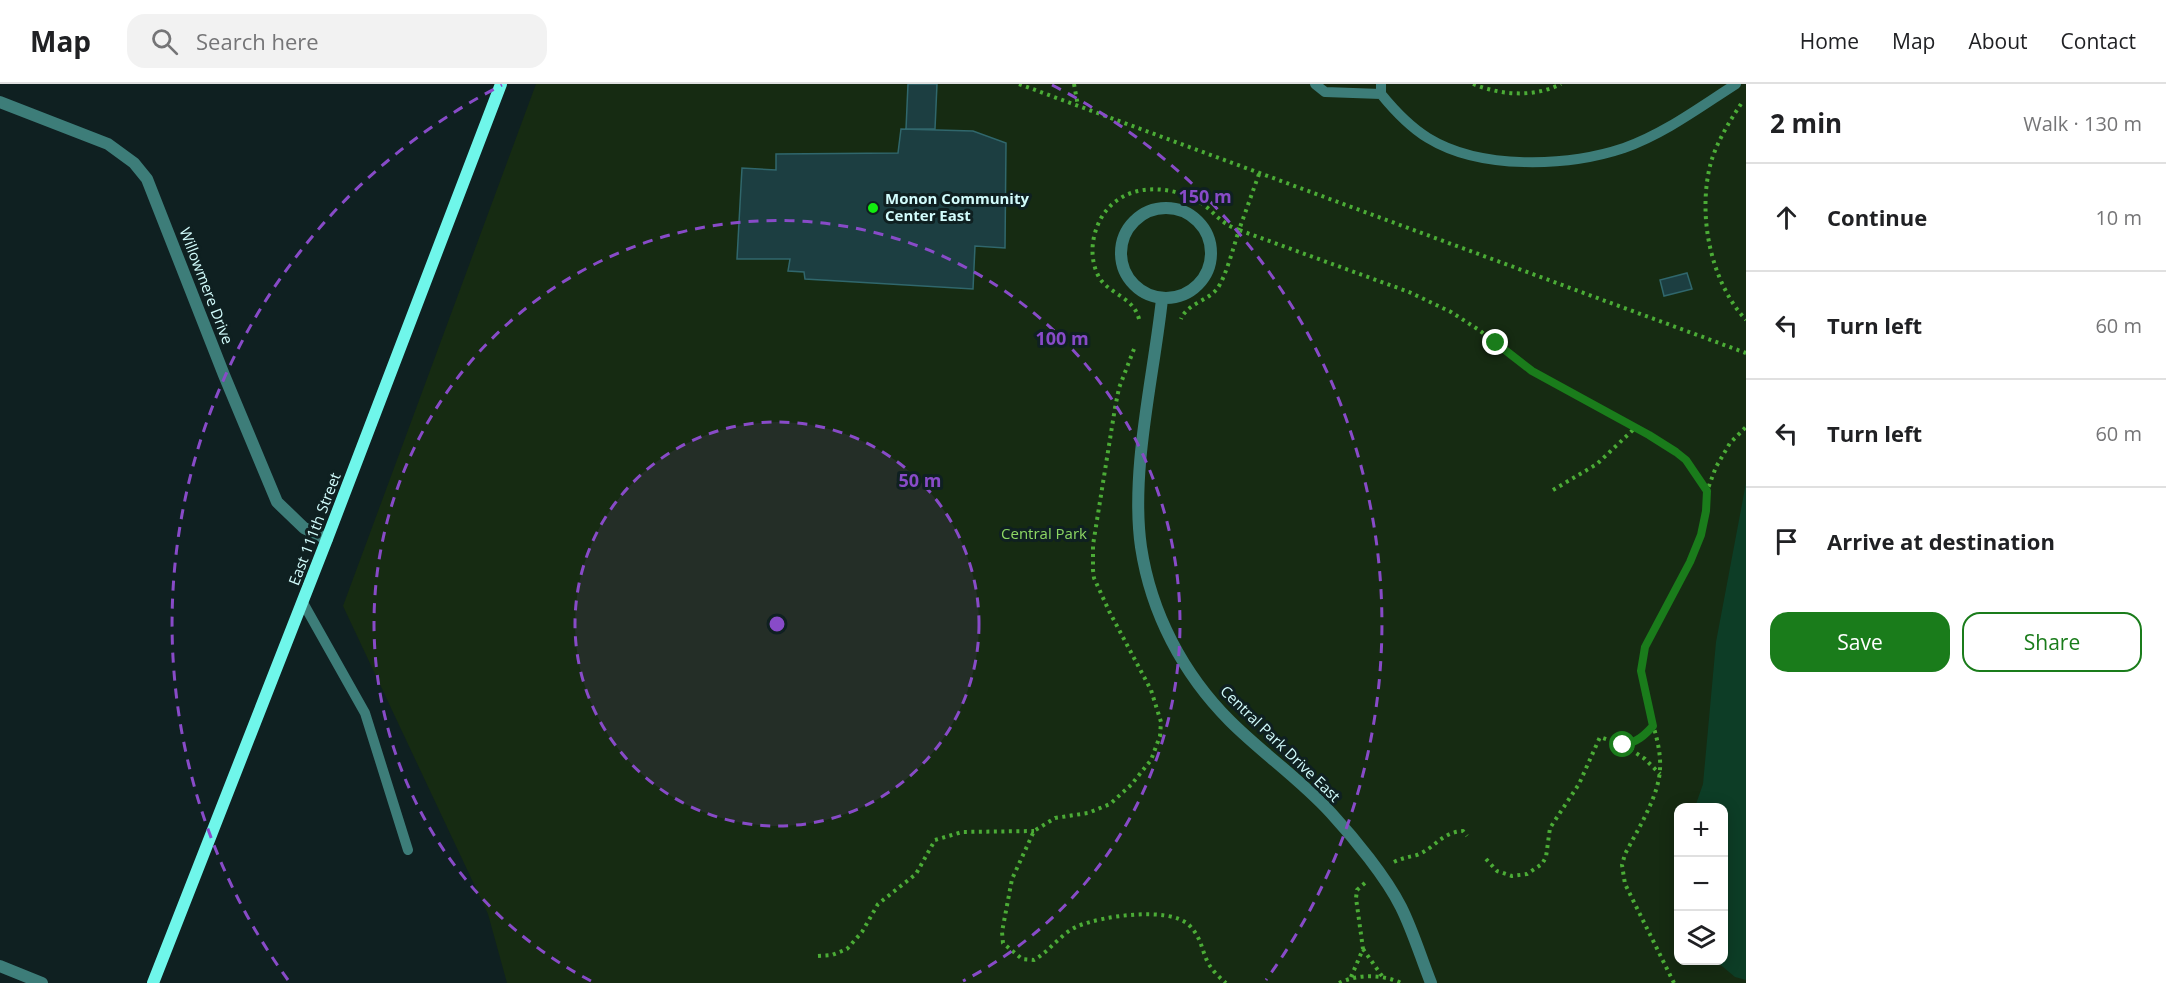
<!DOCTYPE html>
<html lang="en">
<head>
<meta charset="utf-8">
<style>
	:root { --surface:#fff; --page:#f2f2f2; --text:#202124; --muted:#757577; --line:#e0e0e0; --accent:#1a7c1b }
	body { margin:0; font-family:"Open Sans",sans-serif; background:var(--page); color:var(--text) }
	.controls { position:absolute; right:18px; bottom:18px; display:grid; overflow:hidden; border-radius:12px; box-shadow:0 3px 15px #0003 }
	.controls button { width:54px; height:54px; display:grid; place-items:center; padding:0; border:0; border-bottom:2px solid var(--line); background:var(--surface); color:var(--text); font:30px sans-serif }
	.stop { position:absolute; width:18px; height:18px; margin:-14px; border:4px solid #1a7c1b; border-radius:50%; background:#fff }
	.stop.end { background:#1a7c1b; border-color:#fff; box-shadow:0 2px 6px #0008 }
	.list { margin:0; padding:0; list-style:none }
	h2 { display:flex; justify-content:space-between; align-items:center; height:78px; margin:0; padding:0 24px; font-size:26px }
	h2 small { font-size:20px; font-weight:400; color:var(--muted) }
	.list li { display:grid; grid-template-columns:39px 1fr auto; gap:18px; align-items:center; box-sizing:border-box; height:108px; padding:0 24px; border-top:2px solid var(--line) }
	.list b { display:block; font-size:22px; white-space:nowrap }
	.list em { font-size:20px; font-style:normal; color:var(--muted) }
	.actions { display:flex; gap:12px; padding:18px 24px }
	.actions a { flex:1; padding:14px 0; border:2px solid var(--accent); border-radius:18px; text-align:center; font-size:21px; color:var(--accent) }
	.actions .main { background:var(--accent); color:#fff }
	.icon { flex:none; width:33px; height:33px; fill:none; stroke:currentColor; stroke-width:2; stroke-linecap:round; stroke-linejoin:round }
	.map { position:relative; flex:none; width:1746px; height:899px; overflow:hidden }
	header { display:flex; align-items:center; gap:36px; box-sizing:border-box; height:84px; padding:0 30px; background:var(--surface); border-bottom:2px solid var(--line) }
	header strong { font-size:28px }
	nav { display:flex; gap:33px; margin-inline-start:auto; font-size:21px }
	.search { width:420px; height:54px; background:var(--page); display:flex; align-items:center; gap:15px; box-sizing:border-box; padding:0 21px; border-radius:18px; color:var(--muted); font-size:22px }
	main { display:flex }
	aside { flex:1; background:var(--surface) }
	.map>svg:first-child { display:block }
</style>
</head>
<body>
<header>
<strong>Map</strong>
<div class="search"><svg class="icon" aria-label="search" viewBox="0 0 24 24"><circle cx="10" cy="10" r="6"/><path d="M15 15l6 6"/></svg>Search here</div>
<nav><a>Home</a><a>Map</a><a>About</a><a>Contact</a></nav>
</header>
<main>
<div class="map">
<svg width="1746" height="899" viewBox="0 0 1746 899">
	<rect width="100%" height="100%" fill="#0f2021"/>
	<path fill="#162b12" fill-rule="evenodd" d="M536 0H1746V899H507L488 830 343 522ZM1678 724H1724V876H1678Z"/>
	<path fill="#0d3d26" d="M1746 399V896L1735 893 1716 877 1724 876V724L1695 723 1703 700 1716 558Z"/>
	<path fill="#1c3e41" stroke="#30676c" stroke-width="1.5" d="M908 0H937L935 45H906Z
		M901 45 973 47 1006 59 1005 164 975 162 973 205 805 195 804 188 788 187 790 175H737L742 84 776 86V70L898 69Z
		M1687 189 1692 205 1664 212 1660 196Z"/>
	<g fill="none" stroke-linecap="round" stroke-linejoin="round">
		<path stroke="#4bac36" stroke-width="4" stroke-dasharray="3 4.5" stroke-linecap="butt" d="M1019 0 1746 269
			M1074 0 1078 22
			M1473 0C1501 11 1533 14 1561 0
			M1741 20C1729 38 1717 58 1711 78 1697 130 1710 197 1746 236
			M1259 90 1239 146 1409 208 1451 228 1479 246 1532 287 1649 351 1676 368 1686 376 1707 406
			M1139 235C1133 211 1105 210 1097 189 1089 171 1092 148 1103 131 1124 99 1167 100 1198 117 1215 127 1217 138 1239 146 1234 161 1226 193 1217 205 1207 217 1187 220 1181 235
			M1134 265 1119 304 1115 324 1093 461V486L1094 494 1109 527 1151 606 1161 638 1160 652 1151 676 1131 701 1110 720 1088 729 1055 734 1034 747 1012 795 1002 848 1003 859 1022 875 1034 876C1050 867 1060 850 1078 842 1102 832 1169 822 1189 841 1203 855 1201 868 1210 882 1214 888 1220 894 1226 899
			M1553 406 1597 380 1635 344
			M1624 661 1645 675 1660 690
			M1486 775 1497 787 1512 792 1527 790 1542 780 1546 773 1550 744 1579 700 1600 653C1626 662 1633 664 1653 642
			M1394 778C1402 774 1409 773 1417 771 1435 764 1442 748 1463 747L1467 752
			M1363 865 1382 892
			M818 872 832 871 847 865 862 848 878 820 916 790 935 756 962 748 1034 747
			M1351 893 1363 865 1356 814 1357 806 1365 799
			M1339 899C1358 890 1382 890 1401 899
			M1674 899 1625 800 1622 781 1625 770C1637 747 1659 712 1660 685 1662 651 1641 619 1642 586 1642 578 1644 570 1645 563L1690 478 1701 451 1706 427 1707 407 1716 383 1730 359 1746 343"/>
		<path stroke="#3d7d79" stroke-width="10" d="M1315 0 1325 8 1381 10
			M1381 0V10C1394 26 1410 43 1428 54 1480 86 1567 83 1624 64 1664 50 1700 23 1736 0
			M302 517 365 629 408 766"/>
		<path stroke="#3d7d79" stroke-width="12" d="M0 18 108 60 134 79 147 95 224 291 277 418 304 444 327 455
			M1121 169a45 45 0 1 1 90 0a45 45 0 1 1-90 0Z
			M1162 215C1154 291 1130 387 1141 463 1151 529 1183 590 1230 637 1262 669 1300 695 1331 729 1354 754 1386 793 1401 823 1413 847 1421 874 1431 899
			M0 882 42 899"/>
		<path stroke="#6ff6ea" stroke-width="12" d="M153 899 327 455 501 0"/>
	</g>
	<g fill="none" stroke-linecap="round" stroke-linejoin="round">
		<path stroke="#1a7c1b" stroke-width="8" d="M1496 259 1532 287 1649 351 1676 368 1686 376 1707 407 1706 427 1701 451 1690 478 1645 563 1641 587 1653 642C1644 652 1637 658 1623 661"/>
	</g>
	<circle cx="777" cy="540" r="202" fill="#884bc8" fill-opacity=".12"/>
	<g fill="none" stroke="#884bc8" stroke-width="3" stroke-dasharray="10 8">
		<circle cx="777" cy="540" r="202"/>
		<path d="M591 897A403 403 0 1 1 963 897"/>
		<path d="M288 896A605 605 0 0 1 502 1M1052 1A605 605 0 0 1 1266 896"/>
	</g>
	<circle fill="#12ec0f" stroke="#0f2021" stroke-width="2" cx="873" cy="124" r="6"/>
	<g text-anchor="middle" stroke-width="6" stroke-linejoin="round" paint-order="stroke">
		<g font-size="15" font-weight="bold" fill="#d2fcfc" stroke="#0f2021" text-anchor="start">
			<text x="885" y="120">Monon Community<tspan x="885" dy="17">Center East</tspan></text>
		</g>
		<g font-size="15" fill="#d2fcfc" stroke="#0f2021">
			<text transform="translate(206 202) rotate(69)" y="5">Willowmere Drive</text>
			<text transform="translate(315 445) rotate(-69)" y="5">East 111th Street</text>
			<text transform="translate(1280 660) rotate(44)" y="5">Central Park Drive East</text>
		</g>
		<g font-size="15" fill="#8dd763" stroke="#0f2021">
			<text x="1044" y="455">Central Park</text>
		</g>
	</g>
	<circle cx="777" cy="540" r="9" fill="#884bc8" stroke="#0f2021" stroke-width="3"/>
	<g font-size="18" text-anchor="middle" font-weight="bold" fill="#884bc8" stroke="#0f2021" stroke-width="6" stroke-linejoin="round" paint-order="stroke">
		<text x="1205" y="119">150 m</text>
		<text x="1062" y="261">100 m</text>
		<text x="920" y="403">50 m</text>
	</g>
</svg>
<div class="controls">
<button>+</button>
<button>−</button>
<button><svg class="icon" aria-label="layers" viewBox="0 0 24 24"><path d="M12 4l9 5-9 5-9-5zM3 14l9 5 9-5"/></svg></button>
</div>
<div class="stop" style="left:1623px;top:661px"></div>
<div class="stop end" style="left:1496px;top:259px"></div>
</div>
<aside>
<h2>2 min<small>Walk · 130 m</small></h2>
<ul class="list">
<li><svg class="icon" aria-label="ahead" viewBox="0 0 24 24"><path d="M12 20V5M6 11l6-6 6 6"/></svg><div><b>Continue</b></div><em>10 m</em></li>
<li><svg class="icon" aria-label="left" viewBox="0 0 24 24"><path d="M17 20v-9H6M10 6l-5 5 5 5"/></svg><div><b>Turn left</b></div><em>60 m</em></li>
<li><svg class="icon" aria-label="left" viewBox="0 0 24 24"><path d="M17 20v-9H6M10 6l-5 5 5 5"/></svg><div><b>Turn left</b></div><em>60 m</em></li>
<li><svg class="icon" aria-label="arrive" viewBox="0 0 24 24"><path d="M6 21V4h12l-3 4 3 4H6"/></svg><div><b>Arrive at destination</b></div></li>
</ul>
<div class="actions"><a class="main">Save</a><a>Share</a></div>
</aside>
</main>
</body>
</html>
